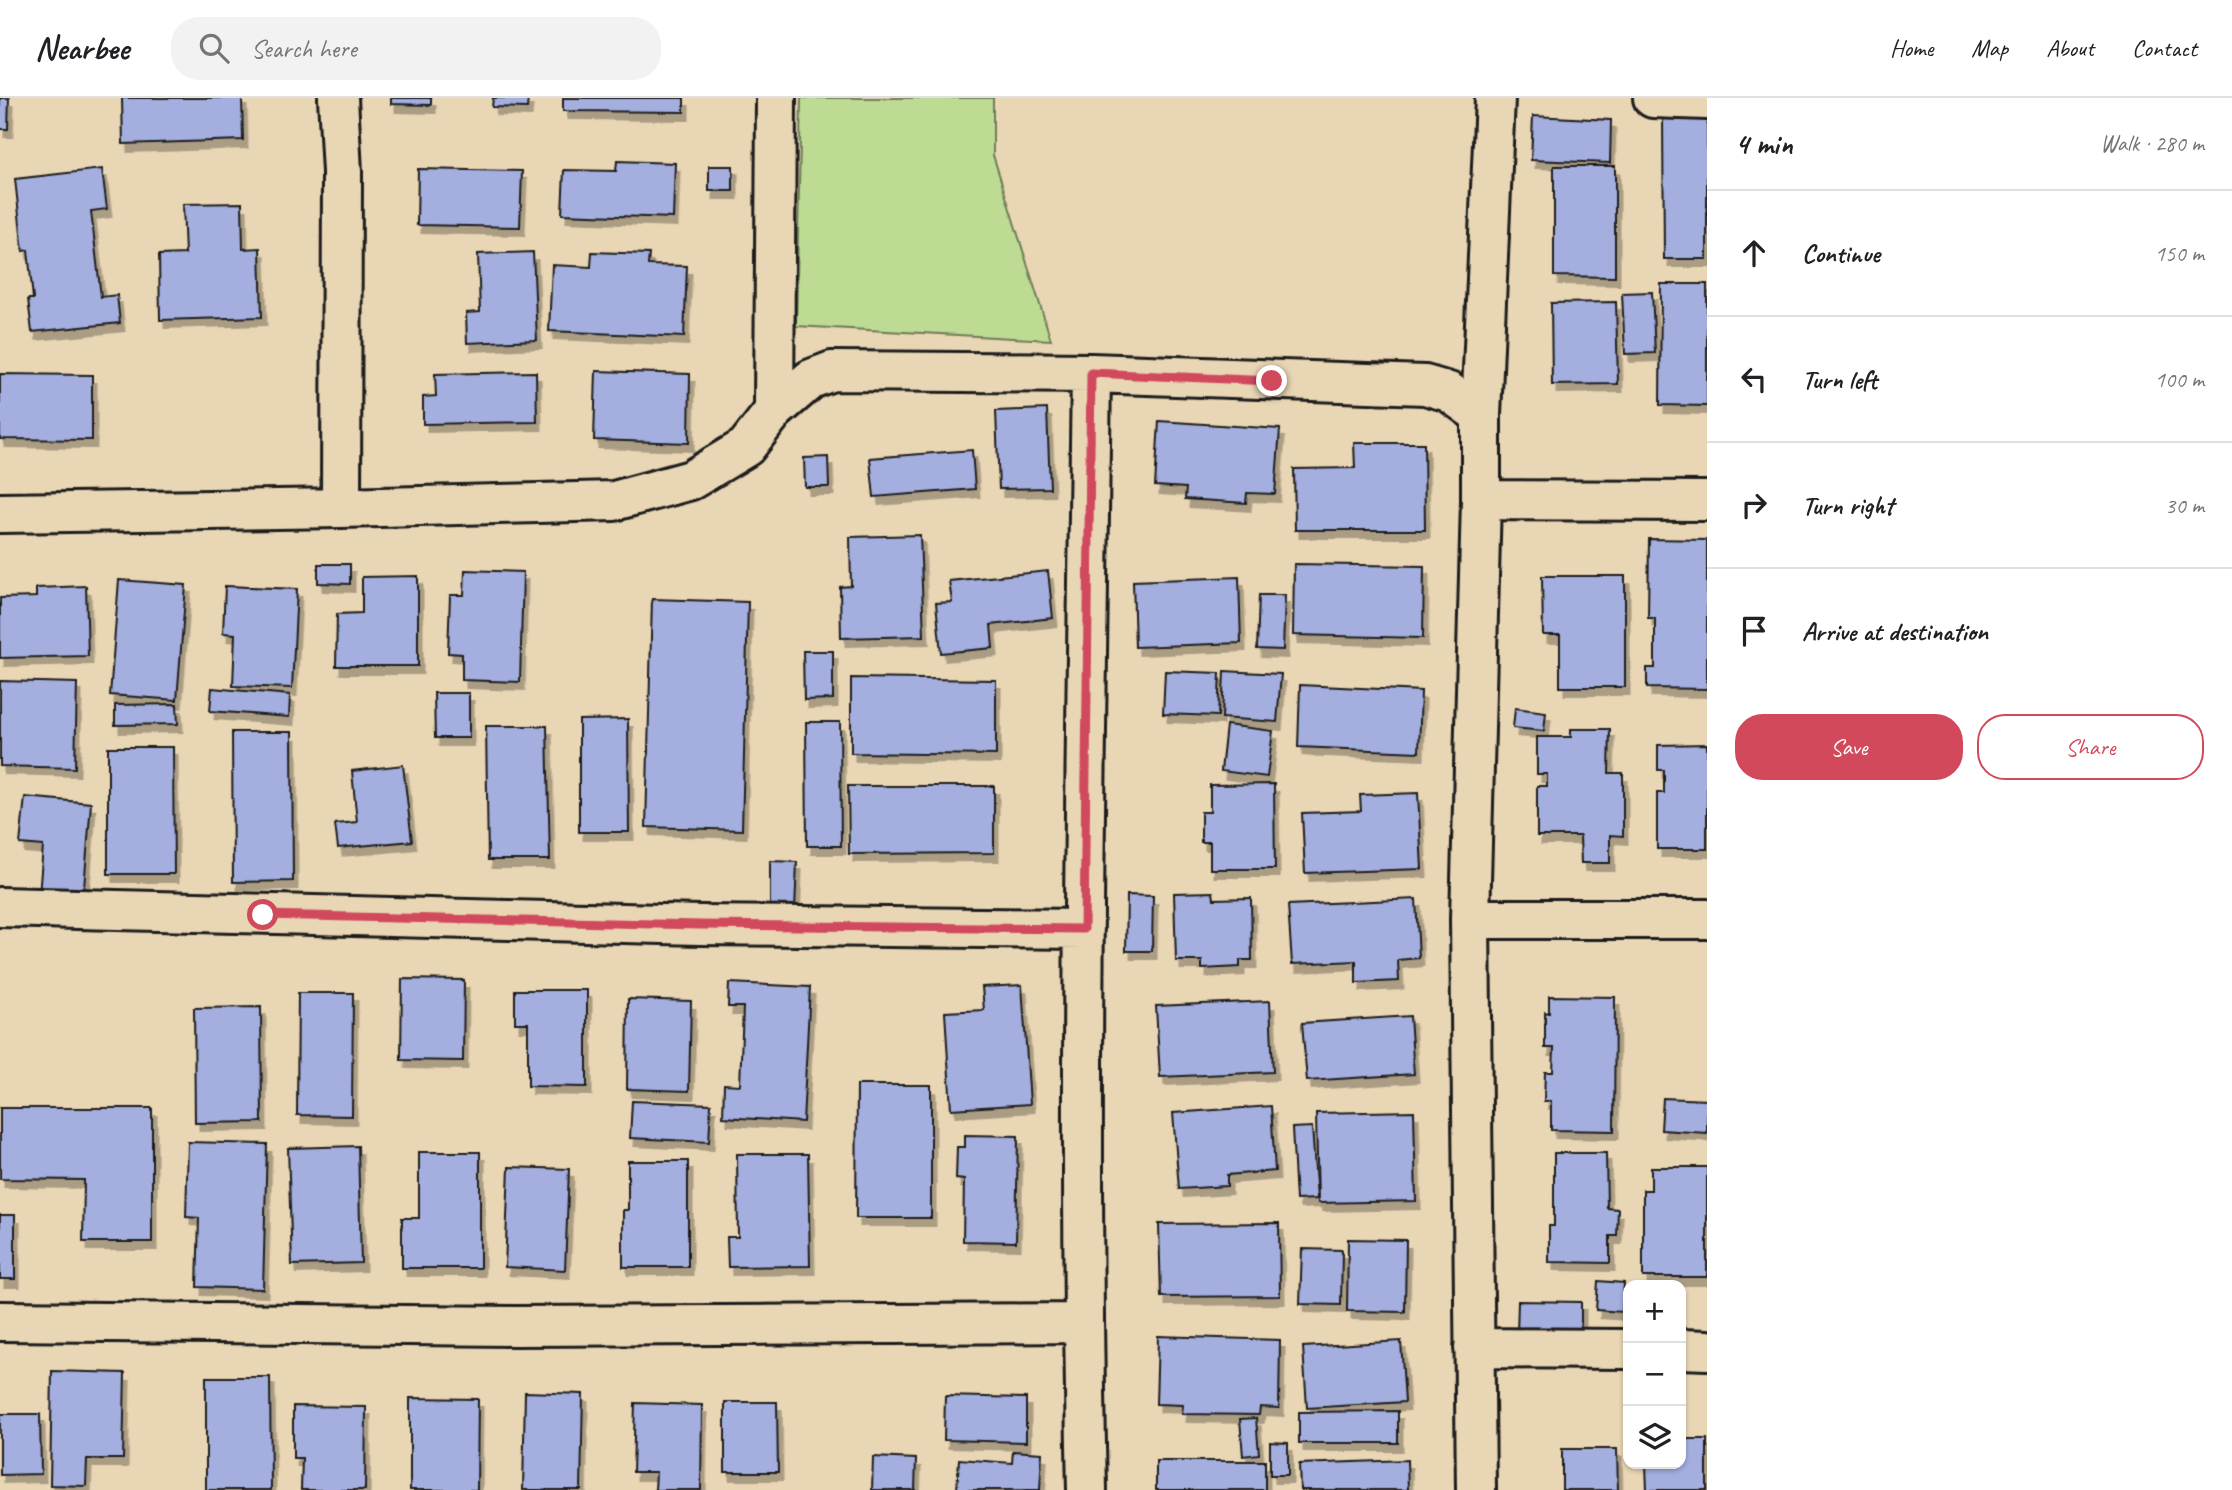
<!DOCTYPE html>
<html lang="en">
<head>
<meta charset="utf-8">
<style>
	:root { --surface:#fff; --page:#f2f2f2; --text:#202124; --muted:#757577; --line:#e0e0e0; --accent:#d1495b }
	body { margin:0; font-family:Caveat,sans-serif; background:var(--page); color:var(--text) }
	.controls { position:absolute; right:21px; bottom:21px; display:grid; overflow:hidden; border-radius:14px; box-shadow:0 2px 5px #0004 }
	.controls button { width:63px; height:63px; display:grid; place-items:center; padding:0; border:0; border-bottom:2px solid var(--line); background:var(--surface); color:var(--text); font:35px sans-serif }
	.stop { position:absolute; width:21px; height:21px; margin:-16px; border:5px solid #d1495b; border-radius:50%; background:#fff }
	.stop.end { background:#d1495b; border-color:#fff; box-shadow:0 2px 7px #0008 }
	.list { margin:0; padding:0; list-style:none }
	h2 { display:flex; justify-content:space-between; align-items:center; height:91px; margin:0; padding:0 28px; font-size:30px }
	h2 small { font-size:23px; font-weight:400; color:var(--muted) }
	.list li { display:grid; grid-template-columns:46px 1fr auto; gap:21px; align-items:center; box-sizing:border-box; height:126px; padding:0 28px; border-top:2px solid var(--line) }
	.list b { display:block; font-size:26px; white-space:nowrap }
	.list em { font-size:23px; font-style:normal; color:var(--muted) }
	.actions { display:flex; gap:14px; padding:21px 28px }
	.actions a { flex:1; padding:16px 0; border:2px solid var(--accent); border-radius:28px; text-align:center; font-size:24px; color:var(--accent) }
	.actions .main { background:var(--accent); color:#fff }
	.icon { flex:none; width:38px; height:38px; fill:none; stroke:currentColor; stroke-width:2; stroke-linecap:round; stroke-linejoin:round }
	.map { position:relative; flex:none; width:1707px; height:1392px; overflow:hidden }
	header { display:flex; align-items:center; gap:42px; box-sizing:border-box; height:98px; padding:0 35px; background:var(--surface); border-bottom:2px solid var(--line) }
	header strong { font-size:33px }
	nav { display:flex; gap:38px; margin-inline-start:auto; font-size:24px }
	.search { width:490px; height:63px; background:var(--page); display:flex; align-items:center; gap:18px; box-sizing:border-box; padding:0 24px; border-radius:28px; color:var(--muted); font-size:26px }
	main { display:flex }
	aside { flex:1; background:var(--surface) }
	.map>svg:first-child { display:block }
</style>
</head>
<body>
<header>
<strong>Nearbee</strong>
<div class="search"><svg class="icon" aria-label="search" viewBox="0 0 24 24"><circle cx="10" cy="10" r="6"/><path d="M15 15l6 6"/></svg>Search here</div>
<nav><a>Home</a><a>Map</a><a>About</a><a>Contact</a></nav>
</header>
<main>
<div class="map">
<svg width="1707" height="1392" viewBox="0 0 1707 1392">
	<defs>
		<filter id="shadow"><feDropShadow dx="4.5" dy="8" stdDeviation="0" flood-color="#0004"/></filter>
	</defs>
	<rect width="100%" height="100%" fill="#e9d6b4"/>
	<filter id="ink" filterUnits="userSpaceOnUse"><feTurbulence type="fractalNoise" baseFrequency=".0143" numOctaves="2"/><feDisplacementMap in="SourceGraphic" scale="14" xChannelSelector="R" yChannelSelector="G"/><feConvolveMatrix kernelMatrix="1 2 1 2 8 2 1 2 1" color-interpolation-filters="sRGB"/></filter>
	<g filter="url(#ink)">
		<path fill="#bedb93" stroke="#6d7c58" stroke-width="2" d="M801 0H993V57L1051 242 796 228Z"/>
		<path fill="#a4afdf" stroke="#1c1c1c" stroke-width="2" filter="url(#shadow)" d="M0 0H9L8 31H0Z
			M122 0H242L243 42 123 46Z
			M391 0H431V7L391 6Z
			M493 0H528L527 10 492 9Z
			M563 0H684V14L563 13Z
			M1533 18 1611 22 1610 65 1531 62Z
			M1663 19H1707V161H1664Z
			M617 63 675 65 673 120 562 116 564 72 616 73Z
			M709 68H733V93H709Z
			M1554 68H1615V179L1554 178Z
			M102 71 107 111 91 113 101 199 117 197 120 225 32 234 28 201H33L28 152 23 153 15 81Z
			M418 71 522 73 520 129 417 127Z
			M242 105 243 151 260 150 262 219 160 222 159 157 185 156 183 106Z
			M533 154 537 242 467 245 466 215 480 214 478 156Z
			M592 154 649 156 648 167 687 168 684 239 549 233 552 167 591 169Z
			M1661 186H1707V308L1660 307Z
			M1652 194 1655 255 1625 256 1622 195Z
			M1616 204 1618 286 1552 287 1551 205Z
			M596 273 690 276 689 345 594 342Z
			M536 274 537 324 423 326V299L436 298 435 276Z
			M0 276 92 277V342L0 341Z
			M1047 311 1050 390 999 391 996 313Z
			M1159 323 1280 331 1275 396 1247 395 1246 405 1185 401 1186 390 1155 388Z
			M1354 345H1424L1425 432H1295L1294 371 1355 370Z
			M972 352 975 391 874 399 870 360Z
			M828 359 829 389H805L804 360Z
			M920 437 924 538 841 540 840 489 851 488 850 439Z
			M1649 441 1707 442V591L1647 590V570H1655V520H1648Z
			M318 466H350V486L318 485Z
			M1294 466 1424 468 1423 540 1293 537Z
			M465 472 523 474 520 584 462 582V556L448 555 450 497H464Z
			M1048 473 1053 520 991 527 993 550 941 555 936 505 952 504 949 483Z
			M418 478V568H336L337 516 362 515V479Z
			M1542 478H1625V589H1560V537H1543Z
			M1239 479 1241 545 1135 549 1133 483Z
			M119 482 186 487 177 602 110 597Z
			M86 488 88 558 0 560V500L36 499V490Z
			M225 488 297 491 292 590 233 588 235 536 223 535Z
			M1259 497H1285L1283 552 1257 551Z
			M652 501 748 504 742 732 646 729Z
			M803 553H833V601L804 602Z
			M1165 573 1220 575 1218 618 1163 616Z
			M1224 573 1281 576 1277 624 1222 620Z
			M851 580 996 582V657L851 655Z
			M0 583 77 585 75 670 0 668Z
			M1300 587 1421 593 1419 654 1298 649Z
			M212 590 290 597 289 619 210 613Z
			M434 595H469V640H435Z
			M177 606 178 626 115 627V607Z
			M1515 610 1546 614 1544 633 1513 630Z
			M628 621 629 734H579V622Z
			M806 624H840L841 748H807Z
			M1226 627 1273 633 1267 679 1221 673Z
			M486 628H547L550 762H488Z
			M1571 631H1610L1609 675H1623V738L1610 737V765H1581L1580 738H1537V688H1547V676H1537V639H1571Z
			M232 634H292L293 783 233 784Z
			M1707 646V751H1657V695H1664V672H1658V647Z
			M108 649H173L174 776H108Z
			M403 667 412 743 338 750 335 726 357 724 352 673Z
			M1274 686 1275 771H1210V744H1201V714H1210V687Z
			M848 688H994V755L849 756Z
			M1418 695 1422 771 1305 775 1302 715 1361 713 1360 697Z
			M25 699 91 705 83 802 39 798 43 748 20 746Z
			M770 763 797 764 795 812H770Z
			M1213 794 1214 801 1251 800 1252 862H1240V869L1202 871V863H1176L1174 795Z
			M1127 797 1153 798 1152 853H1126Z
			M1416 801 1419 860 1398 862 1399 883 1356 885V863L1292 866 1288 807Z
			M402 881 464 882 463 963 401 962Z
			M729 885 810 889 803 1024 723 1019 724 986 740 987 743 909H728Z
			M1022 887 1030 1006 951 1011 945 914 984 912 982 889Z
			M515 892H587V989L528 988V925H515Z
			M298 895H353L352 1018 297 1017Z
			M1549 898 1615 899 1614 1033 1551 1032V1003H1544L1545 974H1553L1554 950H1545V914L1549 915Z
			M628 901 691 903 689 993 627 991Z
			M1270 903 1273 974 1160 979 1156 908Z
			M261 909 262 1024 195 1025 194 910Z
			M1410 918 1414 976 1307 983 1302 925Z
			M857 987H931V1120H856Z
			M1663 1000 1707 1002V1035L1661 1032Z
			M632 1003 711 1006 709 1044 630 1040Z
			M1271 1008 1275 1073 1227 1077V1088L1179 1091 1173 1015Z
			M0 1010H152V1144H83L84 1082 0 1081Z
			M1414 1013 1416 1103 1318 1105 1316 1015Z
			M1312 1029 1317 1101 1296 1102 1292 1030Z
			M965 1037 1018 1038 1016 1144 963 1143 964 1082 956 1081 957 1049H965Z
			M188 1044 267 1046 263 1191 197 1189 199 1120 186 1119Z
			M358 1048 361 1165 292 1167 288 1050Z
			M419 1054H480V1170H402V1120H419Z
			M1554 1055H1606L1607 1110 1618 1111 1617 1138H1610V1165L1549 1164V1128H1554Z
			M737 1056H808L810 1168 728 1169 727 1139H738Z
			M628 1063H688V1169H623V1112H628Z
			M509 1069 569 1071 565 1172 505 1169Z
			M1651 1069H1707V1179H1643V1092H1651Z
			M0 1117H15V1181H0Z
			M1279 1125 1280 1198 1161 1199 1159 1126Z
			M1348 1141 1406 1142 1405 1214 1347 1213Z
			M1302 1151 1342 1152 1341 1207 1300 1206Z
			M1598 1183 1624 1185 1622 1214 1596 1212Z
			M1518 1203 1581 1204V1237H1517Z
			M1158 1238 1280 1242 1279 1310 1260 1309 1259 1317 1182 1316 1183 1307 1156 1306Z
			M1401 1243 1405 1304 1307 1310 1303 1249Z
			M52 1273 125 1275 123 1361H87L86 1388 50 1387Z
			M206 1279H270L271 1392H206Z
			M525 1294 583 1296 581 1392H523Z
			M945 1298 1026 1300V1344L944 1342Z
			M410 1300 478 1301 477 1392H410Z
			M725 1304H777L778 1374H725Z
			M635 1305 702 1307 701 1392H655L656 1374H633Z
			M293 1308 366 1309 365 1392H301L302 1360H293Z
			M1398 1313V1345H1299V1314Z
			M0 1316H40L41 1376 0 1377Z
			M1256 1320 1259 1356 1243 1358 1240 1321Z
			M1681 1341H1707V1392H1647L1646 1366H1681Z
			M1270 1344 1288 1345V1377H1270Z
			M1562 1351H1617L1618 1392H1562Z
			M1013 1353 1042 1355 1040 1392H957L959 1361 1012 1365Z
			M873 1359 916 1361 915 1392H872Z
			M1407 1362 1408 1392H1300L1299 1366Z
			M1156 1363H1265V1392H1156Z"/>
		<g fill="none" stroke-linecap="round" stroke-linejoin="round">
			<defs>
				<path id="minor" d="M338 0 342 74 341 410
					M1653 0 1707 2
					M774 313 776 0
					M1481 402 1707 403
					M0 415 341 410 614 403 691 382 746 349 774 313 811 281 832 273 1091 275 1425 287 1449 294 1481 317
					M0 809 700 827 1084 831
					M1470 821H1707
					M0 1223 514 1228 1083 1225
					M1474 1250 1628 1251
					M1681 1251 1707 1252
					M1087 1392C1078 1020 1086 647 1091 275
					M1476 1392 1470 821 1481 402V317L1495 0"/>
			</defs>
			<use href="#minor" stroke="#1c1c1c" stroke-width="44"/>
			<use href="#minor" stroke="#e9d6b4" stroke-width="38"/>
		</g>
	</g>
	<g fill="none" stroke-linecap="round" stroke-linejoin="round" filter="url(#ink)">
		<path stroke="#d1495b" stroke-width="9" d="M263 817 700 827 1084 831 1091 275 1272 283"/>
	</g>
</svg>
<div class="controls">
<button>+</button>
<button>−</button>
<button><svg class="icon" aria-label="layers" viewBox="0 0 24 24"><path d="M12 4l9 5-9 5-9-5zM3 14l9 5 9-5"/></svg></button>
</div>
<div class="stop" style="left:263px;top:817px"></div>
<div class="stop end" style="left:1272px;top:283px"></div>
</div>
<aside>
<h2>4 min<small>Walk · 280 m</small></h2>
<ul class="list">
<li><svg class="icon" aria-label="ahead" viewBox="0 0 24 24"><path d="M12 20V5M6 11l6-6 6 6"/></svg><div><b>Continue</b></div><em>150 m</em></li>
<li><svg class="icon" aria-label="left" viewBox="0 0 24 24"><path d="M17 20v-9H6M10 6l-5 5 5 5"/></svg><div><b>Turn left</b></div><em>100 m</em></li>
<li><svg class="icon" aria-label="right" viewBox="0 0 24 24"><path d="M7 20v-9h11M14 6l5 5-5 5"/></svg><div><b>Turn right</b></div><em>30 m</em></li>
<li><svg class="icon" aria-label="arrive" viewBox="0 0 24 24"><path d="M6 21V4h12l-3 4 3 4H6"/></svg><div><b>Arrive at destination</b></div></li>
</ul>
<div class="actions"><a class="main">Save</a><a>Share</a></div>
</aside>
</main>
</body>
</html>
